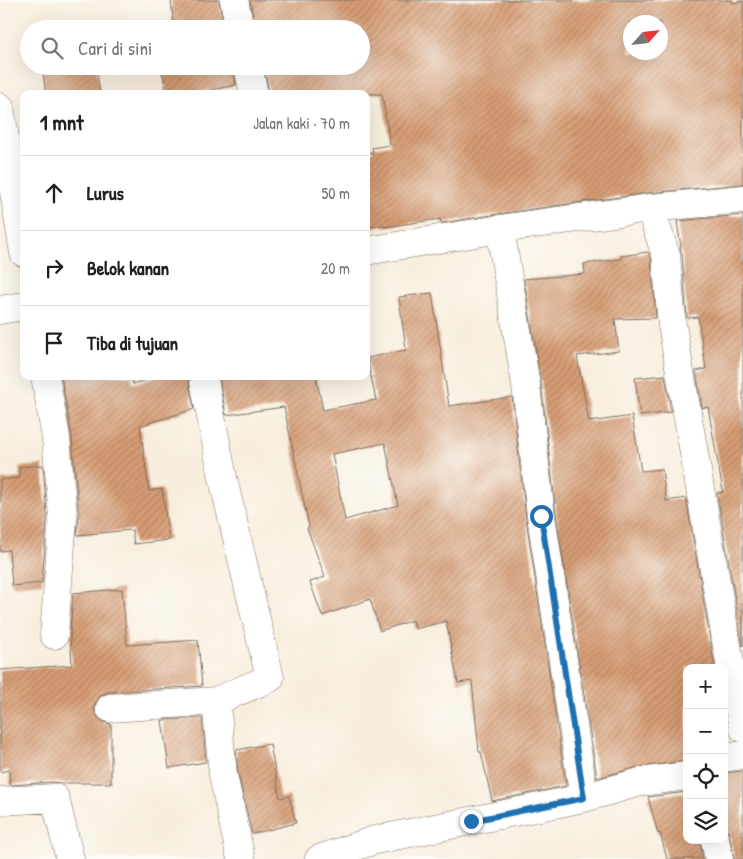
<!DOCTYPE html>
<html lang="id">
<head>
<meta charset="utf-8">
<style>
	:root { --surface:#fff; --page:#f6f6f6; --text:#202124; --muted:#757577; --line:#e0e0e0 }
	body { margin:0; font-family:"Patrick Hand",sans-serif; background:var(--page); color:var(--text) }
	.controls { position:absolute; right:15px; bottom:15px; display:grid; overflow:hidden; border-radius:10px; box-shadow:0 5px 20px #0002 }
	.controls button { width:45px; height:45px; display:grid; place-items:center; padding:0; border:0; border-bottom:1px solid var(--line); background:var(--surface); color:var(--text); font:25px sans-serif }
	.compass { position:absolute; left:623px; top:15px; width:45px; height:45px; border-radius:50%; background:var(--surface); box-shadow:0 5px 20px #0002; rotate:63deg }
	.stop { position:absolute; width:15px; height:15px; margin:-11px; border:4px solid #1f6fb2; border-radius:50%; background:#fff }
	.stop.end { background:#1f6fb2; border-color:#fff; box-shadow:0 1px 5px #0008 }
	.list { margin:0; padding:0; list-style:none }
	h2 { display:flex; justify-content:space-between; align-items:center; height:65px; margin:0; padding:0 20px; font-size:21px }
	h2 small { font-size:16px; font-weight:400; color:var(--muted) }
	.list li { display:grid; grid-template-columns:32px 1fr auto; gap:15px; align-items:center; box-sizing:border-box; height:75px; padding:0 20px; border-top:1px solid var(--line) }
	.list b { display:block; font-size:19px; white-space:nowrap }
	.list em { font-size:16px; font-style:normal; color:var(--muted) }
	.icon { flex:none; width:28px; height:28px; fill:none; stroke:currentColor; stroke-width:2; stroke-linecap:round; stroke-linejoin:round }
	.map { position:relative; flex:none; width:743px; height:859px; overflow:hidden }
	.search { position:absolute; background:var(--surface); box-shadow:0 5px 20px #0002; left:20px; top:20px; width:350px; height:55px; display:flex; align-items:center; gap:12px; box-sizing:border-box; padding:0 18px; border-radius:28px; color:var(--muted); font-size:19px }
	.panel { position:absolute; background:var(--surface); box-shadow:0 5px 20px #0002; left:20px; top:90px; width:350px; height:290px; border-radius:10px }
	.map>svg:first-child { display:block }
</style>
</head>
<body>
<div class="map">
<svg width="743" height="859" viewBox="0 0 743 859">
	<defs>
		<pattern id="building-hatch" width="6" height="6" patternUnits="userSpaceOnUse" patternTransform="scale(1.25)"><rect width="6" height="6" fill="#d79d74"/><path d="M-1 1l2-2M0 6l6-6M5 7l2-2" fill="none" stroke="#b0805f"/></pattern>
	</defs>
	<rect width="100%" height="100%" fill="#fdfcf7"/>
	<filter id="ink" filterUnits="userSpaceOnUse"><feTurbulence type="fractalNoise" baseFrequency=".02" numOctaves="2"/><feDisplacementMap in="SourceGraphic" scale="10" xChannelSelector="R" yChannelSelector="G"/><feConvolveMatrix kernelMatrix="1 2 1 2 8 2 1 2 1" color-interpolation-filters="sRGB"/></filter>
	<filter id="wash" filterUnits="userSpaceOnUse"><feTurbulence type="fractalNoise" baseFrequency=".0096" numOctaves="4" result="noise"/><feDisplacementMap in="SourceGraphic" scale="20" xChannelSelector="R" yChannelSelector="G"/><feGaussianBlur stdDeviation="1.12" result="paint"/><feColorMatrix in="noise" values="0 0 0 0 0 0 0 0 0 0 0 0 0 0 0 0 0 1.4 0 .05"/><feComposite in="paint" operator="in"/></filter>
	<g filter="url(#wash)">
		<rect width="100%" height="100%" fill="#f8eedd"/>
		<g id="blocks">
			<path fill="url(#building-hatch)" fill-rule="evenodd" d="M171 0H219L224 29H174Z
				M250 0H732L733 3 743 1V184L648 193 498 214 441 223 440 219 384 227V225L366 228V153L373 152 372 148 390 145 382 94H269L264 66H361V29H255ZM630 22H660V52H630Z
				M42 66H96L100 94H46Z
				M161 66H233L236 85 193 94H167Z
				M743 215V646L717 493 723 492 708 407 702 408 696 371 706 369 698 317 687 318 682 254 680 247H681L677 221Z
				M648 252 651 258 656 318 615 319 619 351 577 356 589 422 632 416 641 471 662 469 666 501 686 498 715 668H687V761L638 767 597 778 556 514 541 382 524 279 585 274 584 264 621 259V256Z
				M432 293 449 406 512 397 526 518 566 786 492 801 481 752H479L472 681 458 683 446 621 415 629 413 620 380 631 370 599 322 616 310 582 325 577 307 528 309 527 284 407 226 415 219 376H316L323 410 376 400 367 358 406 350 399 297ZM385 443 398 505 345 520 332 454Z
				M665 375 671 412 640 416 635 378Z
				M61 376H131L133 384 158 376H188L194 409 140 426 149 491 162 489 169 540 134 544 132 530 77 535 79 516 72 437Z
				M43 465 47 517 42 583 12 586 9 550 0 551V480L20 478 19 467Z
				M122 589 127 645 198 640 202 686 109 692 101 695 96 702 94 710 97 716 103 722 111 724V783H60L54 782 10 785 9 770 0 772V670L72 665 70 634 73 593Z
				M202 718 206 762 169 768 162 720Z
				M270 744 280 798 289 796 296 823 252 834 238 773 236 750Z
				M743 771V859H734L730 837 727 830 724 828V773Z
				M687 792V840H700L703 859H667L660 833 658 834 648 797Z"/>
		</g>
	</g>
	<g filter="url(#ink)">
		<use href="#blocks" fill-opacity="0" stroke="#7d6f61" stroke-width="1"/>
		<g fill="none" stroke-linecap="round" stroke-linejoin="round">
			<defs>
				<path id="minor" d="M234 0 240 29
					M248 66 254 94
					M0 107 24 253
					M650 208 666 255 672 325 730 663 743 728
					M500 229 526 385 541 516 584 798
					M366 251 500 229 650 208 743 199
					M0 310 24 306
					M45 376 56 438 63 517 54 635
					M216 701 223 775 241 859
					M110 708 216 701 270 678 224 483 203 376
					M724 758 743 755
					M0 801 55 798 70 859
					M715 840 719 859
					M319 859 375 840 584 798 640 782 687 776"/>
			</defs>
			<use href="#minor" stroke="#7d6f61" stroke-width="29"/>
			<use href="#minor" stroke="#fff" stroke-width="28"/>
		</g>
	</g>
	<g fill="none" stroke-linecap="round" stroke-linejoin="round" filter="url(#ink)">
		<path stroke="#1f6fb2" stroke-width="6" d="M471 821 584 798 541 516"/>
	</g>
</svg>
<div class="controls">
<button>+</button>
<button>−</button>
<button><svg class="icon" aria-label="locate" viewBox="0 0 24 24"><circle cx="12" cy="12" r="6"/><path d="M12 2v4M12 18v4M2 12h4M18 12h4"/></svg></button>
<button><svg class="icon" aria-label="layers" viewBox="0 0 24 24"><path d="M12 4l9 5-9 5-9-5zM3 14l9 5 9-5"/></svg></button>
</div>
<svg class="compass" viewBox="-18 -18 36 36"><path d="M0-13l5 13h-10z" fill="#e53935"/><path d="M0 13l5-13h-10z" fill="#757577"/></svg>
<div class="stop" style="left:541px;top:516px"></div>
<div class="stop end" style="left:471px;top:821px"></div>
<div class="search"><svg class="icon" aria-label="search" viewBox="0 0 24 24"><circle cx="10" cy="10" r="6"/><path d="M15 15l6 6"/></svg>Cari di sini</div>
<section class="panel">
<h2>1 mnt<small>Jalan kaki · 70 m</small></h2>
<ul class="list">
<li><svg class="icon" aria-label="ahead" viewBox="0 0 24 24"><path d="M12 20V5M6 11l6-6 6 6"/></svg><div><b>Lurus</b></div><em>50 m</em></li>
<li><svg class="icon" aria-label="right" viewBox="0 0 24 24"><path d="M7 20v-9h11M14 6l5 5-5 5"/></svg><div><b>Belok kanan</b></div><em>20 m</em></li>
<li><svg class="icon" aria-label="arrive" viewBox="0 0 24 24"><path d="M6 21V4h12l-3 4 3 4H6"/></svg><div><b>Tiba di tujuan</b></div></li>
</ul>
</section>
</div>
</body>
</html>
